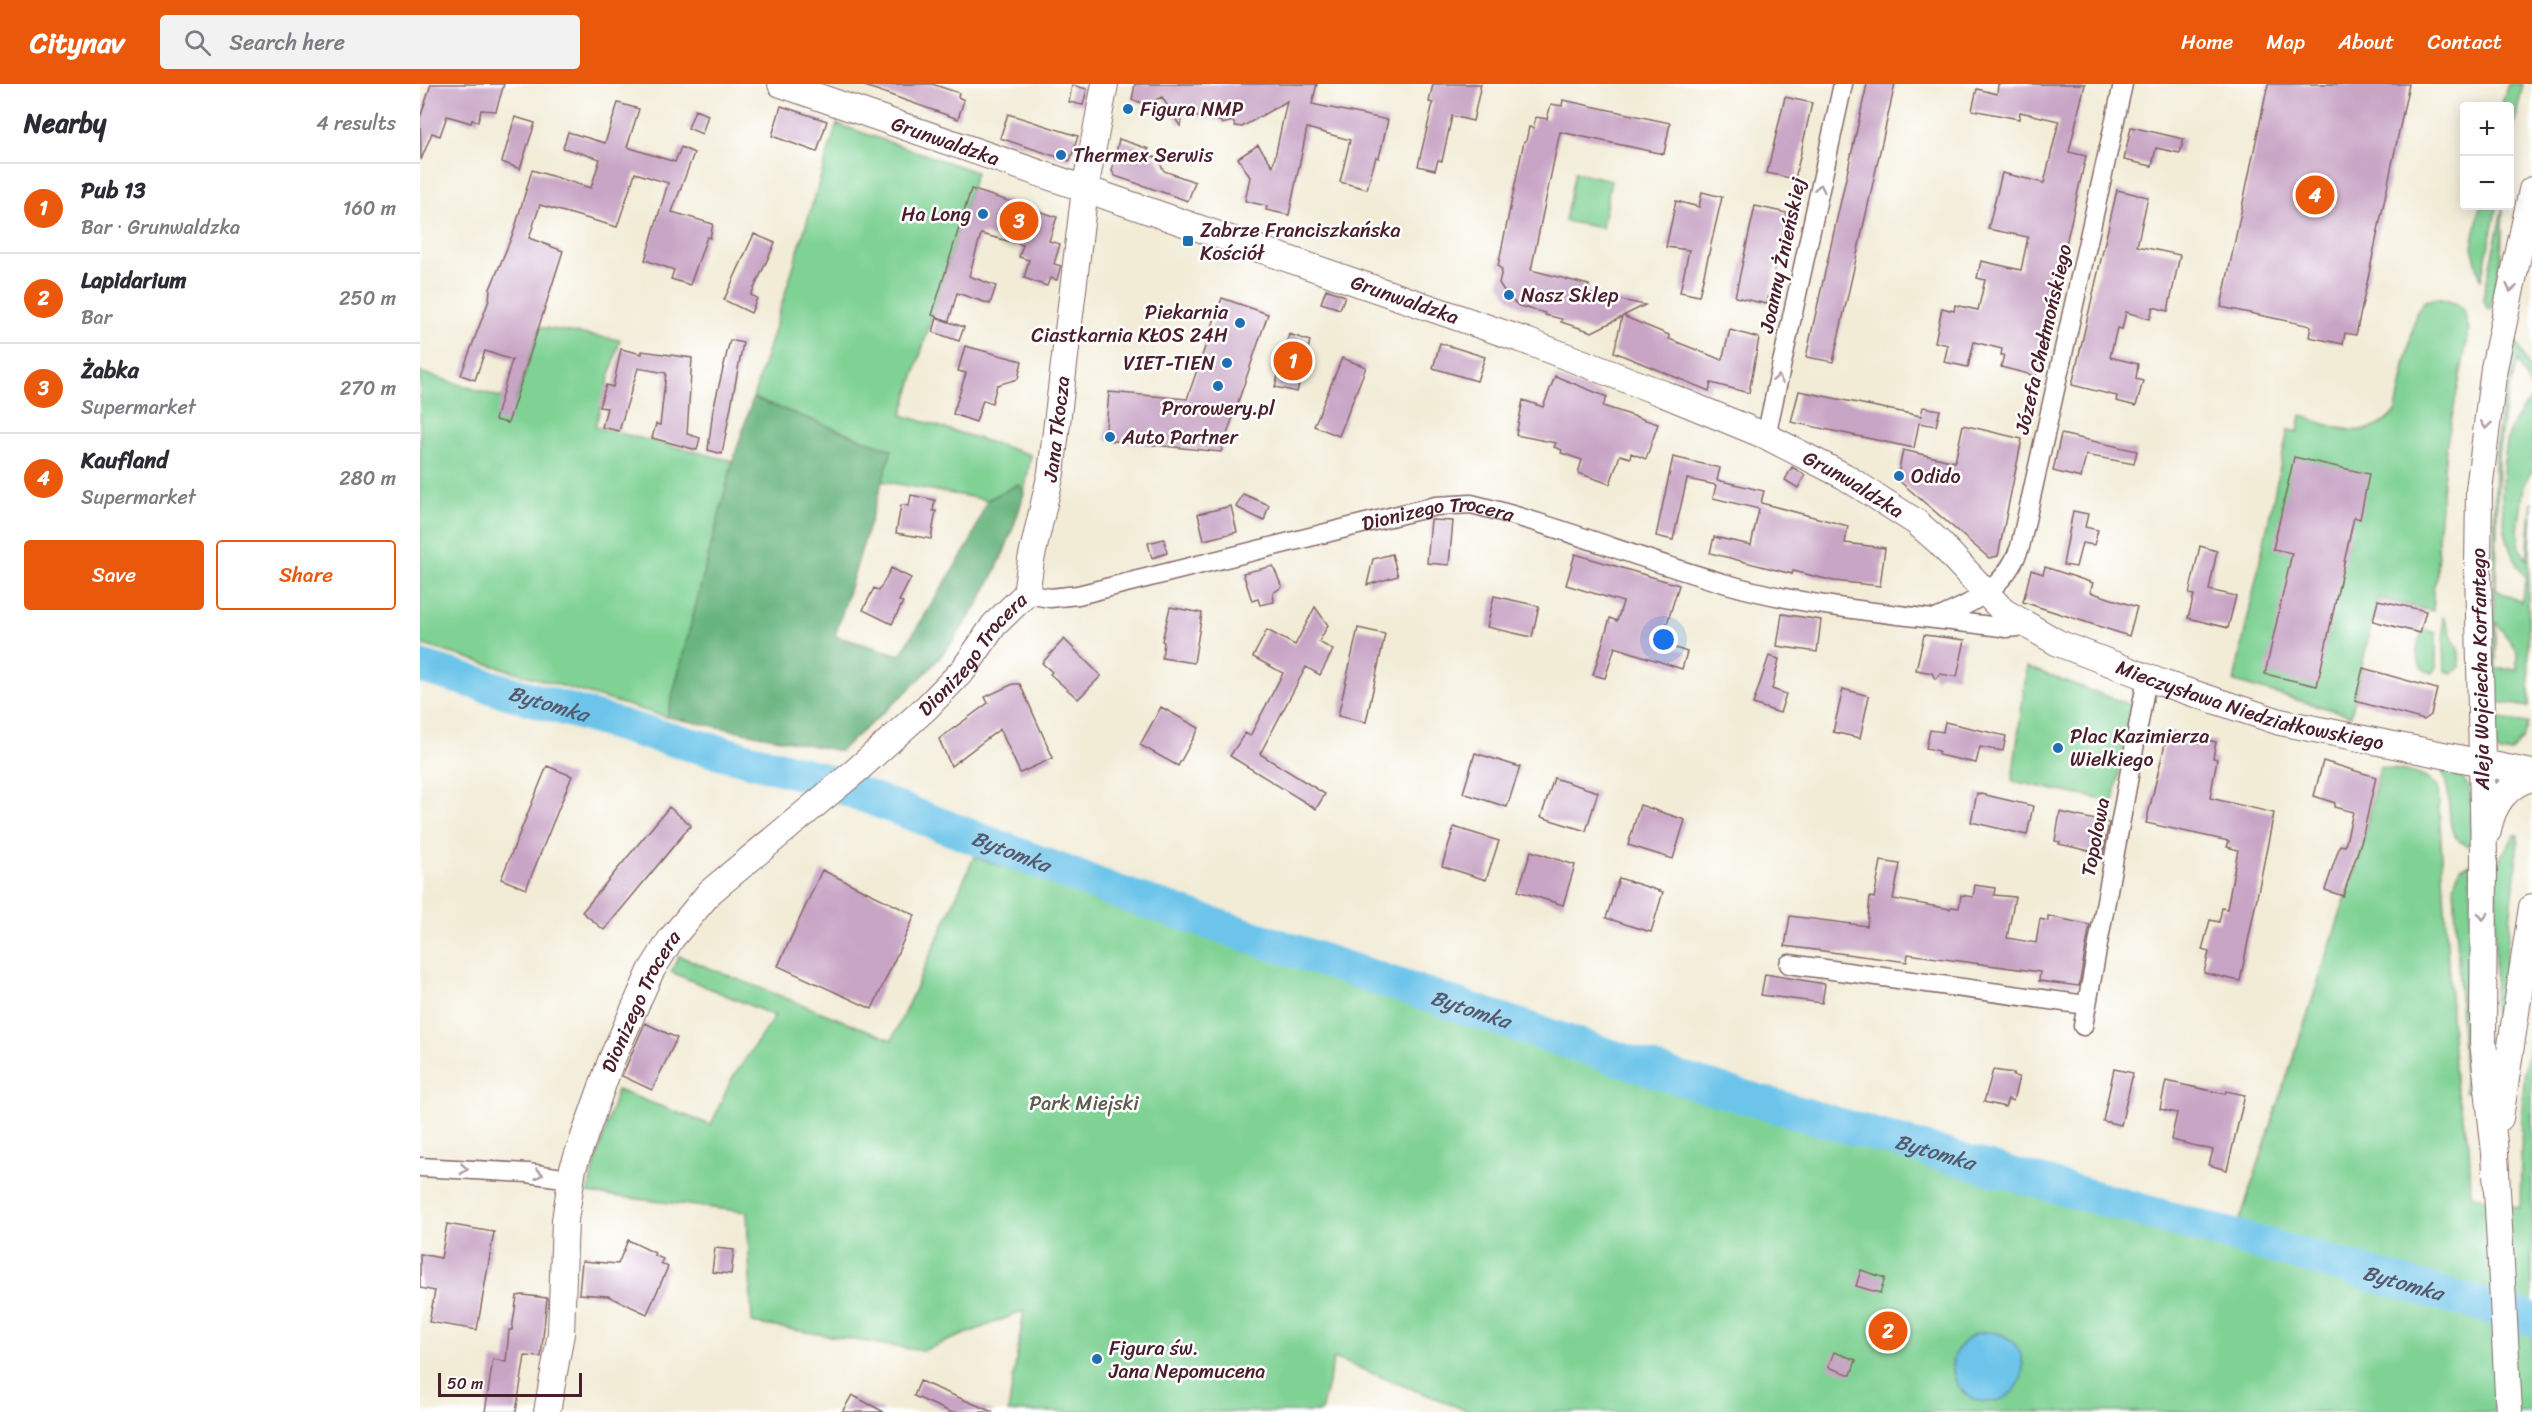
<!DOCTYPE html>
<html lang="en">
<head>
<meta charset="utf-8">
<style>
	:root { --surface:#fff; --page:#f2f2f3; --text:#2b2b33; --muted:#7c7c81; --line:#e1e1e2; --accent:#ea580c }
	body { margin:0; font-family:Sriracha,sans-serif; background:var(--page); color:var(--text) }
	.controls { position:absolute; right:18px; top:18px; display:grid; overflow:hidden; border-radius:6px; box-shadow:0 3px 15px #0003 }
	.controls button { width:54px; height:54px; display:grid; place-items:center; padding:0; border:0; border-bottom:2px solid var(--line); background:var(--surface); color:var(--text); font:30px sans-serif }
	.scale { position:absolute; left:18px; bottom:15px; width:144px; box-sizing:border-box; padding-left:6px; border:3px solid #4a1f2b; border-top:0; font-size:16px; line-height:21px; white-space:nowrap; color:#4a1f2b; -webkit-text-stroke:4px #fff; paint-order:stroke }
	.you { position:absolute; left:1244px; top:556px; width:21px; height:21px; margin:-15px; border:4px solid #fff; border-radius:50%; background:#1a73e8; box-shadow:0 0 0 9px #1a73e833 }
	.badge { display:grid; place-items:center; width:39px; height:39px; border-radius:50%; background:var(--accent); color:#fff; font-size:20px; font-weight:700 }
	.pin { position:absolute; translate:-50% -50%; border:3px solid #fff; box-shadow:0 2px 6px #0006 }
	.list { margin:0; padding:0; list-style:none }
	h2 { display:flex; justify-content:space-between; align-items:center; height:78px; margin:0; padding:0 24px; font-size:26px }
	h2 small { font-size:20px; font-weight:400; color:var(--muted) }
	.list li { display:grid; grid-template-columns:39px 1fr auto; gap:18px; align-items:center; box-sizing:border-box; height:90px; padding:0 24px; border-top:2px solid var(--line) }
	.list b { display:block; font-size:22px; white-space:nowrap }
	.list p { margin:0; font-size:20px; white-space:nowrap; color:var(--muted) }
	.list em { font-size:20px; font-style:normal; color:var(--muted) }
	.actions { display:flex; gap:12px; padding:18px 24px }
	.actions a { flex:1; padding:14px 0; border:2px solid var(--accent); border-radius:6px; text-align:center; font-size:21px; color:var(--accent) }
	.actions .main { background:var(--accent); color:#fff }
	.icon { flex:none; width:33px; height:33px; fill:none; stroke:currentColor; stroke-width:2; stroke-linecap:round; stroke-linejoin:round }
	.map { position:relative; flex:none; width:2112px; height:1328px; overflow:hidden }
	header { display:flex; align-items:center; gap:36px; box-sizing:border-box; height:84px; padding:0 30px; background:var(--accent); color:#fff }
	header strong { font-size:28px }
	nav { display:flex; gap:33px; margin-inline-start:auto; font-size:21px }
	.search { width:420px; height:54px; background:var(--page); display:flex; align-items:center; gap:15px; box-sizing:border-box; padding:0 21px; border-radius:6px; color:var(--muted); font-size:22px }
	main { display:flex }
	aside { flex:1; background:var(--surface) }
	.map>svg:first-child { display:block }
</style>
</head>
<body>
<header>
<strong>Citynav</strong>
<div class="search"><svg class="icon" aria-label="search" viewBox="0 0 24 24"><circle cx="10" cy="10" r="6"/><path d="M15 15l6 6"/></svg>Search here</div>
<nav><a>Home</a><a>Map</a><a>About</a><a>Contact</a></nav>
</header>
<main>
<aside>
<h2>Nearby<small>4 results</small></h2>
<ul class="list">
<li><span class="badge">1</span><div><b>Pub 13</b><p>Bar · Grunwaldzka</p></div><em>160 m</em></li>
<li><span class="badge">2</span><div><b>Lapidarium</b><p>Bar</p></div><em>250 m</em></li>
<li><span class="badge">3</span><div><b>Żabka</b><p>Supermarket</p></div><em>270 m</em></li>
<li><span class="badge">4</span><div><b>Kaufland</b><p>Supermarket</p></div><em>280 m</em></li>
</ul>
<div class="actions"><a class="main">Save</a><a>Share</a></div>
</aside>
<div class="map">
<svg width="2112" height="1328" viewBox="0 0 2112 1328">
	<rect width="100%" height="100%" fill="#fff"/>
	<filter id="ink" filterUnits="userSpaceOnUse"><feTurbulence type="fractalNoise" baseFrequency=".0167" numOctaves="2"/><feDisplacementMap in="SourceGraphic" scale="12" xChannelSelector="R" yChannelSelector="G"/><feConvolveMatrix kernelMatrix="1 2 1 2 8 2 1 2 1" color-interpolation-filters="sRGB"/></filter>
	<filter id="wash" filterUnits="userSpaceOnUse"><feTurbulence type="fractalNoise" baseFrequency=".008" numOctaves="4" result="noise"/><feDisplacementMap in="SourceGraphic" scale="24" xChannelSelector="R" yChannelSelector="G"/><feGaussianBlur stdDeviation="1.35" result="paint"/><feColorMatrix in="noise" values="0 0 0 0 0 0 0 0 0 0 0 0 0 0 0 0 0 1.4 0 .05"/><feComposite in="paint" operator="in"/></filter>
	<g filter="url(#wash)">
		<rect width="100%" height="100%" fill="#f2ecd7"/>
		<path fill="#7fd294" stroke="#647860" stroke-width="1.5" fill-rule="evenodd" d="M2088 0H2103L2090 62V22H2081Z
			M417 40 556 88 482 331 611 371 604 409 599 400 567 416 461 397 471 366 333 314Z
			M1155 88 1191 96 1182 144 1145 137Z
			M2060 122H2077L2061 197 2052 163Z
			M2083 122 2081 173 2070 226 2067 225 2063 214Z
			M2018 214 2037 220 2044 226 2049 247 2026 364 2018 455 2017 494 2013 504V527L1957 514 1931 631 1814 598 1868 346 1878 348 1881 331C1913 344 1952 360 1976 326L1996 229 2005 217Z
			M120 243 200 256 175 343 313 377 247 633 0 560V288L95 318Z
			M2095 254 2112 292V308L2098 276 2085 321 2078 371 2076 506 2101 518 2107 494C2076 463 2078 384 2091 344 2096 332 2104 323 2112 314V388L2104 401 2098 446 2100 464 2107 476 2112 417 2108 506 2109 623 2073 617 2075 374 2079 339ZM2076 538 2097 567V585H2076Z
			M2023 532 2039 568 2040 583 2032 589 2025 587Z
			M2006 546 2016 549V583L2012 589C1993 584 1993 558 2006 546Z
			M1607 583 1711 621 1694 718 1592 697Z
			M2073 634 2108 639 2103 654 2091 668 2080 669 2075 664Z
			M1960 683C1980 687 2005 687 2018 704L2035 1000 2049 1060 2051 1111 2100 1124 2102 1027 2105 984 2112 946V1223L1818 1142 1941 767Z
			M2022 686C2038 689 2046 694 2051 709V762C2025 756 2031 731 2028 710 2028 702 2024 694 2022 686Z
			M2095 751H2098C2095 820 2080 888 2081 957L2074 958 2076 780Z
			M554 773 1295 1017 2112 1250V1328H1050L914 1274 901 1328H588L604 1227 502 1267 332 1239 327 1128 167 1109 197 1006 291 1041 311 996 355 932 251 888 259 872 472 956Z
			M2051 780 2052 1008H2045L2034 801 2040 784Z"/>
		<path fill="#67b47e" stroke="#586a54" stroke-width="1.5" d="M333 314 472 366 415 552 480 571 551 457 567 416 599 400 604 409C590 460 567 511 535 554 504 597 459 631 420 667L247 633 313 377Z"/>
		<path fill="#6cc4ea" stroke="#5b728a" stroke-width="1.5" d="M1533 1283a35 35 0 1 1 70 0a35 35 0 1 1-70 0Z"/>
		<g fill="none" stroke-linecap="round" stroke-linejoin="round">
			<path stroke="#6cc4ea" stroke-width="34" id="s1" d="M0 582 223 648 395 693 697 808 1248 991 1566 1083 2112 1235"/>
		</g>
		<g id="blocks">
			<path fill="#c8a4c5" d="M11 0H84L76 27 61 26 58 38 52 36 51 39 27 32 20 52 12 49 1 76 0 34Z
				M446 0H512L539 9 538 13 544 16 538 35 445 2Z
				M715 0H897L892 20 968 36 959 74 956 73 947 105 920 98 930 56 887 44 869 131 846 126 847 122 825 117 830 93 818 74 838 61 853 82 867 17 822 43 815 42 813 37 802 40 800 37 763 30 760 42 742 13 726 20 712 16Z
				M1013 0H1061L1053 37 1032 32 1022 77 1018 76 1015 86 998 82 1013 19 1009 18Z
				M1447 0H1475L1413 278 1386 273Z
				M1578 0H1665L1649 68 1666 72 1616 292 1581 283 1584 271H1581L1582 265 1554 258 1548 283 1524 278 1528 261 1515 258 1522 224 1534 227 1535 221 1558 226 1565 196 1557 194 1561 177 1601 186 1608 153 1568 145 1582 89 1624 99 1639 37 1600 28 1599 35 1552 26 1557 5 1577 10Z
				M1848 0H1989L1936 251 1925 249 1923 260 1889 253 1891 242 1801 223Z
				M652 1 667 5 663 21 649 18Z
				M1365 13 1392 19 1375 95 1347 89Z
				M1143 16 1250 39 1244 70 1140 48 1111 186 1169 201 1167 209 1225 221 1203 232 1249 251V255L1302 276 1310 246 1339 254 1329 309 1291 299 1289 307 1194 268 1202 233 1172 248 1141 238 1142 235 1125 231V229L1099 222 1088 213 1079 199 1082 186 1078 182 1104 57H1106L1109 43 1113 44 1116 33 1127 35 1131 20 1142 22Z
				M198 19 219 25 207 63 255 78 261 63 274 69 252 128 293 140 290 154 287 153 270 201 251 195 254 186 225 176 248 99 215 89 197 143 120 121 109 154 143 167 88 339 75 336 92 276 65 267 55 296 41 291 69 216 70 205 94 147 112 86 171 104 180 75 143 64 148 48 185 59Z
				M361 22 407 37 397 68 352 52Z
				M275 26 288 31 282 50 268 44Z
				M588 30 658 52 650 77 580 54Z
				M95 33 115 39 100 85 82 78Z
				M1711 43 1764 55 1760 69 1736 64 1732 82 1704 76Z
				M699 55 729 65 727 70 737 74 744 87 775 98 768 117 695 92 692 87Z
				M551 105 637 133 629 157 640 160 634 180 641 182 640 184 637 196 630 194 627 202 604 194 609 176 599 173 603 161 561 150 549 192 576 202 570 220 537 209 529 237 512 231Z
				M1697 106 1728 113 1717 162 1760 171 1748 227 1733 223 1730 235 1706 228 1702 245 1697 244 1690 273 1718 280 1716 295 1723 297 1716 322 1696 317 1697 312 1652 301Z
				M1282 108 1302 113 1279 212 1260 208 1269 166 1246 163 1256 117 1279 123Z
				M1335 122 1367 129 1347 220 1315 213Z
				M334 150 355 159 331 211 337 214 331 229 304 216Z
				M906 205 925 212 920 225 901 219Z
				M802 214 848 230 801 368 685 356 689 308 767 315Z
				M517 234 544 243 539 257 513 248Z
				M869 250 890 257 877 308 855 303Z
				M310 256 323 259 302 370 288 366 293 326Z
				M1020 259 1065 273 1057 297 1013 284Z
				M545 262 602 277 598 295 577 301 572 319 563 316 556 338 533 330 546 289 538 287Z
				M201 265 222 270V267L272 274 267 350 280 354 277 366 232 354 236 340 240 341 246 289 218 284 199 347 182 343 187 324 179 323 186 301 193 303Z
				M922 274 946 283 919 352 894 342Z
				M1135 292 1187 313 1183 322 1238 340 1226 375 1211 369 1210 374 1200 371 1190 400 1158 389 1162 376 1141 369 1142 366 1134 363 1136 359 1096 351 1103 316 1123 323Z
				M1379 307 1501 332 1503 323 1520 326 1516 342 1499 339 1494 364 1371 338Z
				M1543 341 1602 355 1578 472 1569 474 1477 395 1483 366 1535 378Z
				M1641 350 1717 367 1714 380 1666 371 1661 394 1633 387Z
				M1253 373 1300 384 1297 396 1344 407 1341 419 1428 442 1425 459 1465 464 1460 502 1414 497 1373 487 1372 490 1290 469 1294 453 1331 461 1339 425 1293 414 1296 401 1267 395 1253 456 1236 452Z
				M1874 373 1949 390 1940 435 1934 433 1897 602 1845 590 1872 469 1853 465Z
				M1372 383 1385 391 1378 404 1365 396Z
				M823 410 849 421 844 437 816 423Z
				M491 411 515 416 513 427H516L511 455 476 449 481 421 489 422Z
				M811 422 817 448 784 456 778 430Z
				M1653 427 1668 430 1665 443 1678 446 1674 461 1662 459 1656 483 1643 481Z
				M1011 436 1033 437 1029 481 1007 479Z
				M744 455 747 469 732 474 728 459Z
				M1780 462 1797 467 1789 506 1816 512 1808 544 1768 534 1774 511 1769 510Z
				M972 470 978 492 947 501 953 475Z
				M1155 470 1259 501 1241 559 1267 568 1262 585 1195 563 1185 594 1173 591 1190 534 1197 537 1203 518 1146 501Z
				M853 482 862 503 853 509 854 518 840 521 838 515 832 517 823 489Z
				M1625 483 1673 499 1670 508 1717 523 1709 552 1603 518 1611 486 1623 490Z
				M471 484 491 494 479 517 483 518 472 540 443 526 454 504 459 507Z
				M1074 512 1119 522 1112 553 1067 543Z
				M1958 516 2006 527 2000 549 1953 537Z
				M750 523 782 529 774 579 742 574 744 558 742 557Z
				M895 523 908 541 899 558 913 566 900 591 886 583 840 670 905 710 896 725 810 672 825 649 830 652 863 589 833 573 847 546 875 561Z
				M1362 530 1401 536 1397 568 1357 562Z
				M938 544 965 550 946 638 918 632Z
				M1504 551 1545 556 1537 593 1521 590 1515 595 1512 589 1496 586Z
				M644 555 681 592 658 615 630 590 632 588 622 579Z
				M1349 572 1359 575 1352 605 1366 610 1360 629 1333 620Z
				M1943 584 2017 605 2011 631 2004 636 1935 617Z
				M593 600H600L633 674 600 689 580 645 531 682 519 655 568 619 565 613Z
				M1423 605 1449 612 1440 654 1413 648Z
				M741 623 779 644 758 682 720 661Z
				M1525 638 1586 652 1583 667 1560 663 1556 679 1518 671 1519 667 1506 664 1510 646 1523 648Z
				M1748 647 1796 658 1793 674 1797 675 1790 714 1854 729 1820 897 1784 889 1789 868 1782 866 1790 836 1799 838 1802 824 1807 825 1818 766 1807 763 1809 757 1726 739Z
				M1055 669 1100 683 1087 723 1043 709Z
				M1903 677 1956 693 1942 755 1923 812 1905 806 1920 761 1925 762 1933 728 1914 723 1915 719 1894 712Z
				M127 682 152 692 106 805 81 795Z
				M1134 694 1178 708 1166 747 1121 733Z
				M1557 709 1613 722 1607 751 1551 738Z
				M1220 721 1265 736 1253 775 1208 761Z
				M249 723 271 741 184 846 162 828Z
				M1640 728 1689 739 1683 770 1639 760 1640 758 1635 757Z
				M1034 743 1079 757 1066 796 1022 782Z
				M1111 767 1155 781 1143 821 1098 807Z
				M1461 777 1480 780 1473 815 1530 825 1531 823 1539 824 1541 811 1553 813 1555 801 1575 804 1574 811 1595 813 1587 854 1616 859 1620 835 1628 837V832L1670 841 1659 902 1619 897 1620 888 1488 870 1487 878 1365 862 1370 832 1447 842 1450 813 1454 814Z
				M402 786 495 831 452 925 358 882Z
				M1199 794 1243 808 1231 848 1186 834Z
				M1345 890 1405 900 1402 919 1341 911Z
				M225 939 257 954 232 1006 202 992Z
				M1694 985 1713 989 1701 1041 1683 1037Z
				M1573 986 1593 989V992L1599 993 1593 1017 1588 1015 1585 1023 1564 1018Z
				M1746 997 1805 1010 1806 1007 1825 1011 1807 1086 1789 1081 1793 1066 1751 1056 1757 1029 1740 1025Z
				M27 1140 74 1148 57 1246 9 1238 15 1207 0 1204V1170L21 1174Z
				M208 1156 235 1169 234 1171 243 1175 241 1179 248 1183 227 1230 188 1212 159 1210 162 1177 198 1180Z
				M295 1164 314 1166 311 1190 292 1188Z
				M1441 1186 1465 1194 1460 1209 1436 1202Z
				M103 1211 127 1214 121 1273 105 1272 96 1328H65L73 1275 86 1278 89 1246H92L97 1212Z
				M1414 1268 1436 1276 1431 1291 1408 1283Z
				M500 1297 509 1301 573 1328H530L494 1312Z
				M432 1311 464 1328H422Z"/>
		</g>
	</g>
	<g filter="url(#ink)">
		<use href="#blocks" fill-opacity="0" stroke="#856767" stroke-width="1.5"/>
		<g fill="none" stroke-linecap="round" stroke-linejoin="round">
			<defs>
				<g id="street">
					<path d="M1346 352 1423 0"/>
					<path id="s2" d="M606 510 630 514 658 511 978 431 1016 422 1051 420C1138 441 1221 476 1307 500 1398 526 1493 531 1586 544L1608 542"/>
					<path d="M1518 534C1556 517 1585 504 1600 463L1703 0"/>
					<path d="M1369 880 1666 921"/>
					<path d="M1663 942 1727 594"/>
					<path d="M0 1083 108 1089 150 1095"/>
				</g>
				<g id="secondary">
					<path id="s3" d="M361 0 1106 257 1244 310 1346 352 1424 392 1496 438 1519 458 1583 527 1638 559 1742 599 1860 638 2112 689"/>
					<path d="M2068 747C2072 722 2086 700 2112 694"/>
					<path d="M2080 1034 2112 823"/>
					<path id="s4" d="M127 1328 141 1249 145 1136 153 1084 191 977 231 887 251 855 290 808 438 685 506 624 544 585 574 541 606 510 611 476 631 389 665 105 685 0"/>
					<path d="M2089 1328 2075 1069 2063 958 2064 774 2058 483 2059 406 2074 284 2112 106"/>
				</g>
			</defs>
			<use href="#street" stroke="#856767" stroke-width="21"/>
			<use href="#secondary" stroke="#856767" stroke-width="28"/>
			<use href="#street" stroke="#fff" stroke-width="18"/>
			<use href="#secondary" stroke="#fff" stroke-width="26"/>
		</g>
		<defs><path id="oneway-chevron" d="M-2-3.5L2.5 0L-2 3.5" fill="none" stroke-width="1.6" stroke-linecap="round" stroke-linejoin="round" transform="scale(1.5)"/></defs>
		<g stroke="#ae9aa0">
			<use href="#oneway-chevron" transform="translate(1400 104) rotate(-78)"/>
			<use href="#oneway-chevron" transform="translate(2091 204) rotate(102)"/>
			<use href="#oneway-chevron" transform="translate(1358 295) rotate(-78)"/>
			<use href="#oneway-chevron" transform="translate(2066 341) rotate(97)"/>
			<use href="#oneway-chevron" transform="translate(2063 832) rotate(90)"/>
			<use href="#oneway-chevron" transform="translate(44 1085) rotate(3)"/>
			<use href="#oneway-chevron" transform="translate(119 1090) rotate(7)"/>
		</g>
	</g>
	<g fill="#1f6fb2" stroke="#fff" stroke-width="2">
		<circle cx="708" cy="25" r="6"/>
		<circle cx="641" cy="71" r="6"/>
		<circle cx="563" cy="130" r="6"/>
		<rect x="762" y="151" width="12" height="12" rx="3"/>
		<circle cx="1089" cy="211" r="6"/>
		<circle cx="820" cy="239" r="6"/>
		<circle cx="807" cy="279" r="6"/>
		<circle cx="798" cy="302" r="6"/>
		<circle cx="690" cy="353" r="6"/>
		<circle cx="1479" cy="392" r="6"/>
		<circle cx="1638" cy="664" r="6"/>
		<circle cx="677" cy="1275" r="6"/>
	</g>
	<g text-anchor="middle" stroke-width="5" stroke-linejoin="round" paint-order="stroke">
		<g font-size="20" fill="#4a1f2b" stroke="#fff" text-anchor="start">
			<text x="720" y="32">Figura NMP</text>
			<text x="653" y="78">Thermex Serwis</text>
			<text x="551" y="137" text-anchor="end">Ha Long</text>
			<text x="780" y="153">Zabrze Franciszkańska<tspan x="780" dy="23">Kościół</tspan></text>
			<text x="1101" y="218">Nasz Sklep</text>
			<text x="808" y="235" text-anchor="end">Piekarnia<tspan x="808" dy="23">Ciastkarnia KŁOS 24H</tspan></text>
			<text x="795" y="286" text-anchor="end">VIET-TIEN</text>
			<text x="798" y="331" text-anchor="middle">Prorowery.pl</text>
			<text x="702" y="360">Auto Partner</text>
			<text x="1491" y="399">Odido</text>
			<text x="1650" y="659">Plac Kazimierza<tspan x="1650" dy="23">Wielkiego</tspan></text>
			<text x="689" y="1271">Figura św.<tspan x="689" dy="23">Jana Nepomucena</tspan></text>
		</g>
		<g font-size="20" fill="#4a1f2b" stroke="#fff">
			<text dy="7" stroke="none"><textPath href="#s3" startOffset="174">Grunwaldzka</textPath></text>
			<text transform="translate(1362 171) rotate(-78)" y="7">Joanny Żnieńskiej</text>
			<text dy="7" stroke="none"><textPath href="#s3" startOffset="660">Grunwaldzka</textPath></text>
			<text transform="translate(1623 255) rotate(-77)" y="7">Józefa Chełmońskiego</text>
			<text dy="7" stroke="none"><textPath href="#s4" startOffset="1161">Jana Tkocza</textPath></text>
			<text dy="7" stroke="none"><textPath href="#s3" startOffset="1146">Grunwaldzka</textPath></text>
			<text dy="7" stroke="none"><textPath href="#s2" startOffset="423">Dionizego Trocera</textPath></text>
			<text dy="7" stroke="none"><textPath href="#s4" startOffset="912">Dionizego Trocera</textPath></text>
			<text transform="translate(2060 585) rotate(-91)" y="7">Aleja Wojciecha Korfantego</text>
			<text dy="7" stroke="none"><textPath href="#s3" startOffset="1610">Mieczysława Niedziałkowskiego</textPath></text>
			<text transform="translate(1675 753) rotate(-79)" y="7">Topolowa</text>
			<text dy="7" stroke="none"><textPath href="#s4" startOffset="426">Dionizego Trocera</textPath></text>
		</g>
		<g font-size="20" fill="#5d5e50" stroke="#fff">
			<text x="664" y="1026">Park Miejski</text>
		</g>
		<g font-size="21" font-style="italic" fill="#56596e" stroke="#fff">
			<text dy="7" stroke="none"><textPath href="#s1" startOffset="134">Bytomka</textPath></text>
			<text dy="7" stroke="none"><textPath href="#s1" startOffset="620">Bytomka</textPath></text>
			<text dy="7" stroke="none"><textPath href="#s1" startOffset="1106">Bytomka</textPath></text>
			<text dy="7" stroke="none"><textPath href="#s1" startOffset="1592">Bytomka</textPath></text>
			<text dy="7" stroke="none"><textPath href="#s1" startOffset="2078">Bytomka</textPath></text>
		</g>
	</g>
</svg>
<div class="controls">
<button>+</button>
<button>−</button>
</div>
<div class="scale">50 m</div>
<div class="you"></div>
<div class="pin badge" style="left:873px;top:277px">1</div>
<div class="pin badge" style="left:1468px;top:1247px">2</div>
<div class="pin badge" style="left:599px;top:137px">3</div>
<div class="pin badge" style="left:1895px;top:111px">4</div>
</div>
</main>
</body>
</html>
